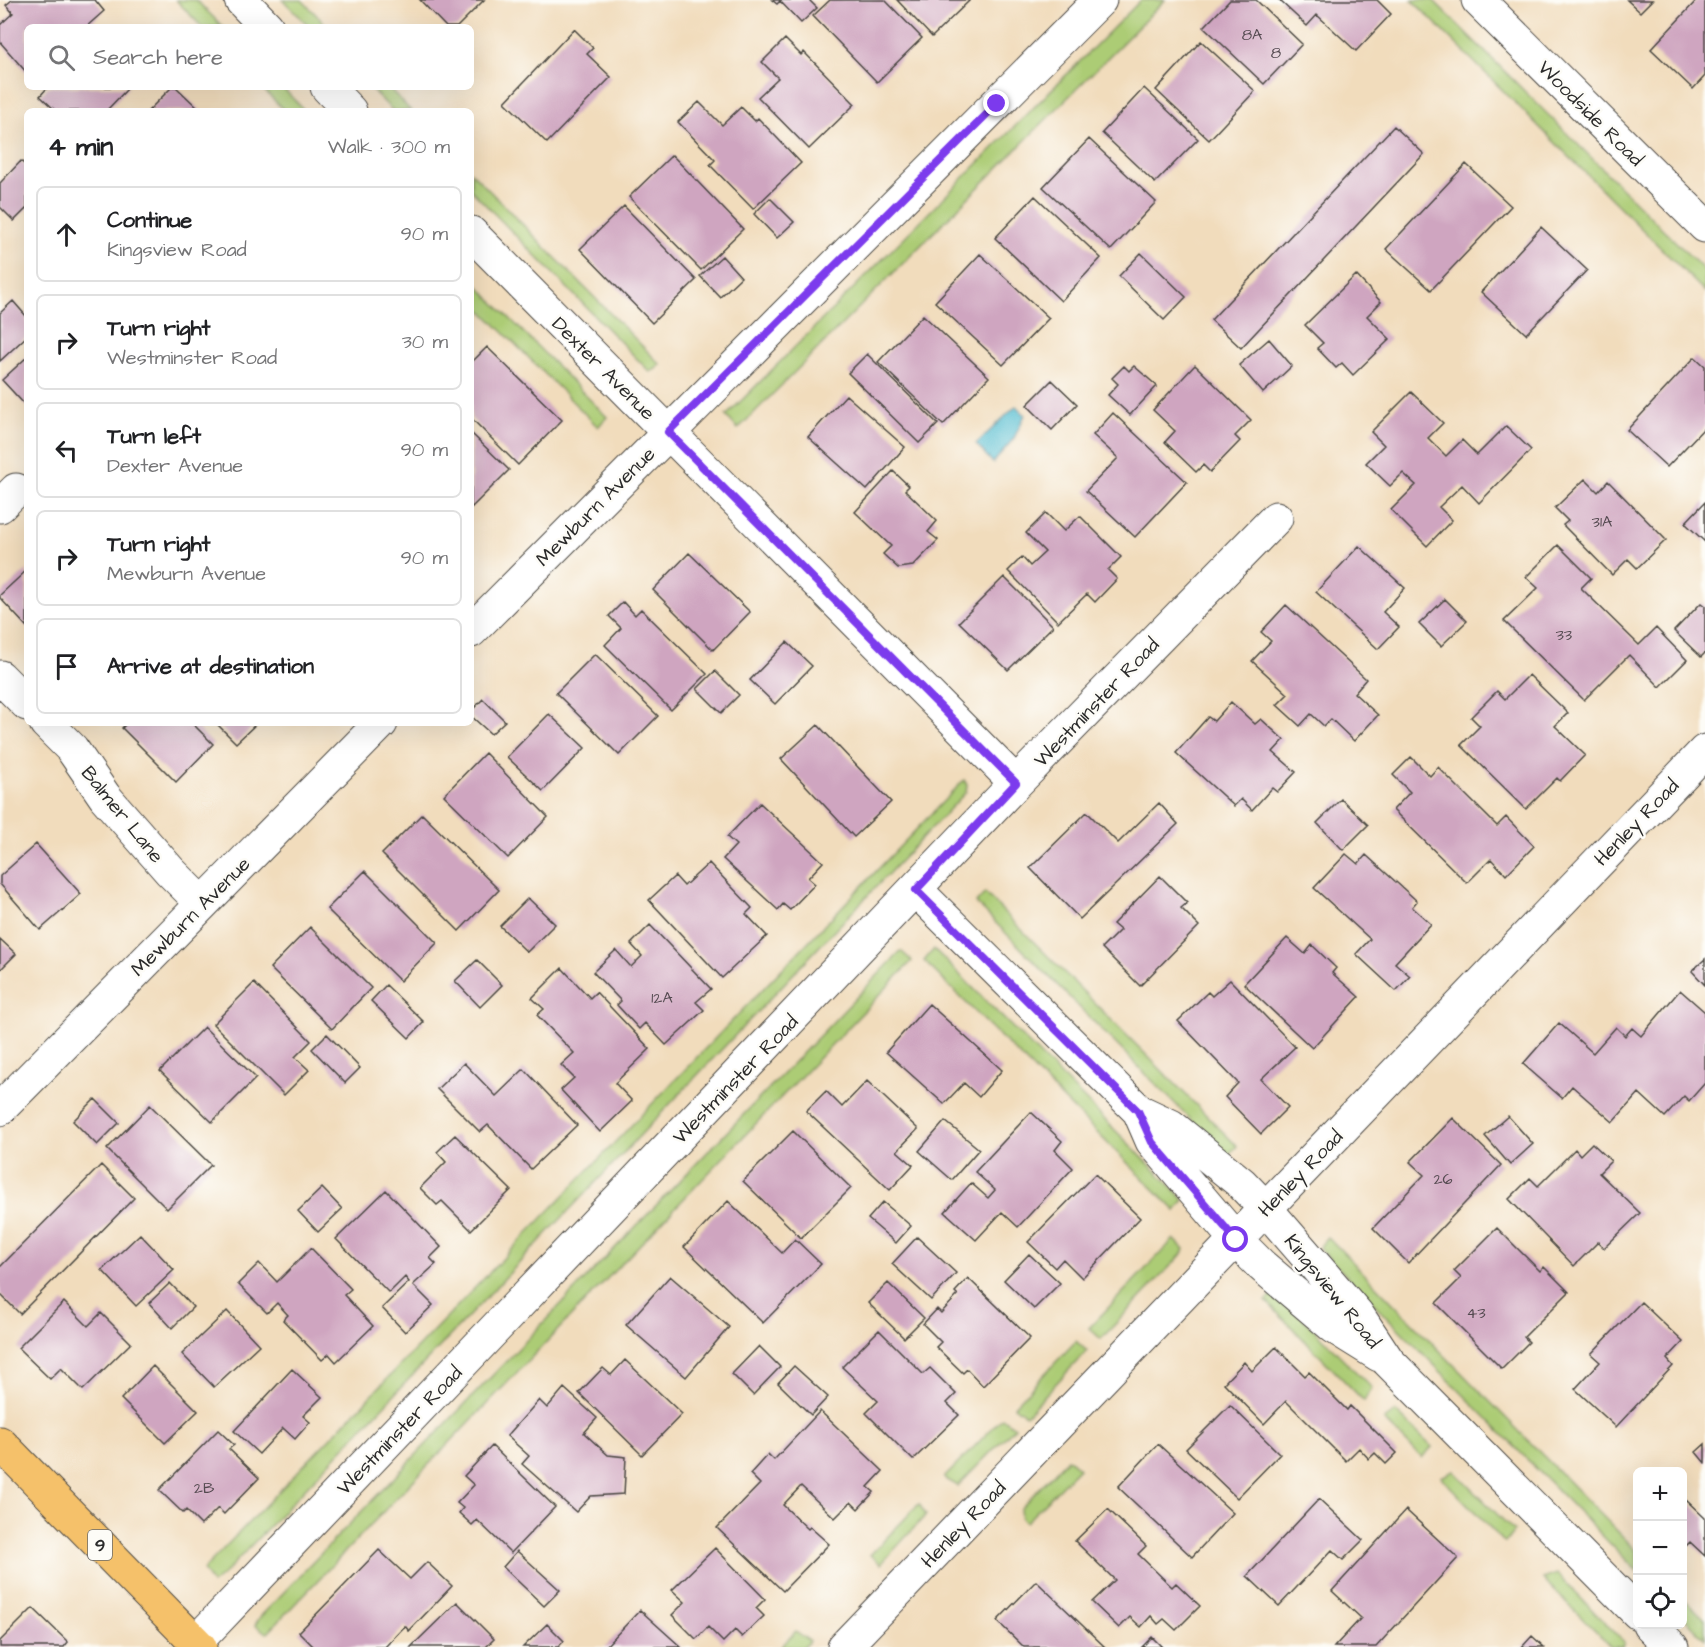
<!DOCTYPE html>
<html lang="en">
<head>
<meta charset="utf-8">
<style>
	:root { --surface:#fff; --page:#f6f6f6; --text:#202124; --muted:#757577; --line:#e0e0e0 }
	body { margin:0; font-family:"Architects Daughter",sans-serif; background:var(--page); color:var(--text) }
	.controls { position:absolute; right:18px; bottom:18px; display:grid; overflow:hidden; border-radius:9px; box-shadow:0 6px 24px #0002 }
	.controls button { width:54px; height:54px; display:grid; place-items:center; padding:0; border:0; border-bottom:2px solid var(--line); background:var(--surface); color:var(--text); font:30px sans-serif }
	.stop { position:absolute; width:18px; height:18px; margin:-14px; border:4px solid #7c3aed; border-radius:50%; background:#fff }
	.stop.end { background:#7c3aed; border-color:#fff; box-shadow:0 2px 6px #0008 }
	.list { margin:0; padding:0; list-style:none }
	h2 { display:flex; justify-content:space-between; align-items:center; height:78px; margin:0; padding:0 24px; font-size:26px }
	h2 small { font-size:20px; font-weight:400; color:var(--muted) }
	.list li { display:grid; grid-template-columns:39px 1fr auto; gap:18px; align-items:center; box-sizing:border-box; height:96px; margin:0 12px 12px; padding:0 12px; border:2px solid var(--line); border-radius:9px }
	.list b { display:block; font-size:22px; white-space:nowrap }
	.list p { margin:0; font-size:20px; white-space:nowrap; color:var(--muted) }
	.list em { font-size:20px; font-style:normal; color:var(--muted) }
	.icon { flex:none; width:33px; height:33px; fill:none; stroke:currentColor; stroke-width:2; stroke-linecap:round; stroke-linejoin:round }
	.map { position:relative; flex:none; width:1705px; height:1647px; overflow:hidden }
	.search { position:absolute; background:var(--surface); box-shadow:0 6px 24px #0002; left:24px; top:24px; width:450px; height:66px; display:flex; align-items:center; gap:15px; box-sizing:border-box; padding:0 21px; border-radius:9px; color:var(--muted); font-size:22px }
	.panel { position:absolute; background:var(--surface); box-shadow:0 6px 24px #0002; left:24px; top:108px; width:450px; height:618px; border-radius:9px }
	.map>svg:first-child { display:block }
</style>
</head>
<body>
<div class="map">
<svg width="1705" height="1647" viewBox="0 0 1705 1647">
	<rect width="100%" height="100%" fill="#fdfcf7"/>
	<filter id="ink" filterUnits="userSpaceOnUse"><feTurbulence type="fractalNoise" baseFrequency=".0167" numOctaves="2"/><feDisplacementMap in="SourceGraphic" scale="12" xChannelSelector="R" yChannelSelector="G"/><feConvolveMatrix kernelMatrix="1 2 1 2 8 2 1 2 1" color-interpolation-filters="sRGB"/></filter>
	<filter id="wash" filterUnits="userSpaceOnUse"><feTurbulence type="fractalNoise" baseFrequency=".008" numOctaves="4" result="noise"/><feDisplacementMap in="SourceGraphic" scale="24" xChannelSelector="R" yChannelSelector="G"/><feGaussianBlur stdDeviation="1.35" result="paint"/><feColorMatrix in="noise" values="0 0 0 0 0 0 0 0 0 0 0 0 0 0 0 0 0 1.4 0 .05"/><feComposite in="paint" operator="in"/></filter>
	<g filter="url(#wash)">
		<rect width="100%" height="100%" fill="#f1dcbc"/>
		<path fill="#accc74" stroke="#6c7c50" stroke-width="1.5" d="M176 0H196L223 27H202Z
			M283 0H302L328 27H310Z
			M1141 0H1165L738 429 726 416Z
			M1412 0H1433L1705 271V292Z
			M261 87H282L305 111H285Z
			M369 87H388L411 111H393Z
			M471 172 660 364 656 369 650 372 471 190Z
			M471 279 607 417 598 427 471 300Z
			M964 780 967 785 966 792 224 1574 212 1584 203 1570Z
			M985 893 1237 1146 1227 1156 976 903Z
			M934 949 1177 1192 1184 1200 1176 1211 924 961Z
			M901 951 912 961 267 1633 255 1625 260 1617Z
			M1328 1237 1637 1551V1571L1321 1250 1319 1247Z
			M1174 1239 1184 1249 1182 1254 1101 1339 1089 1328Z
			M1277 1292 1372 1388 1364 1401 1266 1301Z
			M1076 1341 1087 1351 1026 1415 1014 1406Z
			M1396 1412 1432 1447 1422 1458 1384 1420Z
			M1002 1418 1015 1427 958 1486 944 1478Z
			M1067 1459 1071 1461 1079 1468 1026 1522 1021 1518 1020 1509Z
			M1454 1471 1514 1531 1505 1543 1441 1477Z
			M919 1504 926 1515 881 1564 870 1555Z
			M1557 1574 1624 1642 1622 1647H1611L1543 1579Z
			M1682 1597 1705 1619V1639L1683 1616Z
			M796 1631 809 1641 804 1647H781Z"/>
		<path fill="#55bed2" stroke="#40747e" stroke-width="1.5" d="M1016 406 1025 415 1014 438 993 463 976 444Z"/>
		<g id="blocks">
			<path fill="#cfa5c0" d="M12 0H95L104 11 86 27H27V73L0 42V25L13 13 6 5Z
				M420 0H484L457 27H446Z
				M772 0H809L817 8 801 23 780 1 777 4Z
				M830 0H885L922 38 877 82 813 16Z
				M897 0H970L932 37Z
				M1230 0H1256L1302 44 1264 84 1204 27Z
				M1279 0H1377L1391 14 1356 51 1317 15 1307 26Z
				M1627 0H1652L1640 12Z
				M1697 0H1705V76L1693 89 1651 49Z
				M574 29 593 48 587 54 611 77 547 143 505 102Z
				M785 39 801 55 804 52 855 104 809 149 758 97 778 78 762 62Z
				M1201 41 1255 91 1209 140 1156 90Z
				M48 87H129L106 111H56L40 96Z
				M172 87H176L201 111H148Z
				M1144 88 1198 139 1155 183 1102 133Z
				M699 102 722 125 741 107 755 121 758 118 801 163 753 209 710 165 715 160 678 122Z
				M1394 126 1424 154 1241 348 1211 320Z
				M1089 139 1156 202 1111 250 1043 187Z
				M672 155 743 229 701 270 629 197Z
				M21 161 27 167V208L14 221 0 207V183Z
				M1466 164 1511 206 1431 290 1386 249Z
				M1035 196 1101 258 1061 301 995 238Z
				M770 198 794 222 777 238 754 214Z
				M624 206 696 280 652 323 580 249Z
				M1541 227 1587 270 1526 334 1481 292Z
				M1141 253 1186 297 1164 320 1119 276Z
				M980 254 1049 318 1003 365 935 302Z
				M722 256 741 277 720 297 700 276Z
				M1356 275 1381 302 1367 316 1390 339 1353 375 1342 363 1336 368 1317 348 1323 343 1305 325Z
				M13 301 27 317V336L0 361V313Z
				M923 315 989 377 943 425 878 362Z
				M1269 339 1292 366 1263 393 1239 365Z
				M487 347 562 420 518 465 471 418V363Z
				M867 354 938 424 919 443 848 373Z
				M27 357V407L2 380Z
				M1695 357 1705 366V427L1667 467 1627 430Z
				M1195 365 1251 420 1235 436 1240 441 1210 472 1203 465 1196 472 1165 442 1175 431 1153 410Z
				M1124 366 1129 371 1134 366 1157 386 1130 415 1108 395 1118 384 1112 378Z
				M1052 380 1077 404 1052 430 1027 405Z
				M1411 392 1443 423 1428 438 1446 456 1462 440 1477 455 1506 426 1531 450 1479 503 1462 485 1439 507 1452 520 1427 546 1391 510 1416 485 1403 473 1390 486 1366 463 1384 445 1371 432Z
				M846 395 905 447 867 490 808 437Z
				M1113 413 1187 482 1135 537 1086 491 1118 458 1093 435Z
				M471 433 509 470 471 508Z
				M893 471 909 486 905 490 937 521 928 532 938 540 913 566 898 568 883 554 891 546 855 512Z
				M1585 479 1598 492 1608 481 1666 540 1637 568 1628 559 1612 575 1563 525 1568 521 1555 508Z
				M1705 502V542L1685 523Z
				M1046 513 1064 531 1080 516 1121 557 1108 570 1117 579 1095 602 1087 594 1058 622 1008 571 1022 557 1030 566 1045 552 1026 533Z
				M1558 545 1591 578 1581 588 1639 645 1656 628 1687 660 1660 687 1629 655 1584 700 1504 621 1538 588 1526 577Z
				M1359 546 1405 588 1383 612 1399 627 1378 649 1316 592Z
				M689 553 750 612 713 650 653 590Z
				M27 570V627L0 598V595Z
				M1004 577 1053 626 1008 670 959 622Z
				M1445 599 1467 621 1441 646 1419 624Z
				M623 602 635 615 641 609 707 674 671 710 605 645 621 628 609 616Z
				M1701 603 1705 606V653L1701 657 1674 631Z
				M1286 605 1366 679 1354 693 1378 715 1354 741 1331 719 1324 726 1311 714 1300 726 1277 705 1288 694 1252 661 1271 641 1261 632Z
				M787 642 812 666 775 704 750 680Z
				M595 654 658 716 619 755 556 693Z
				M715 671 739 695 721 713 697 689Z
				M1529 675 1568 713 1555 726 1585 755 1560 781 1557 778 1526 809 1461 745 1480 726 1471 717 1497 691 1505 699Z
				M483 699 505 721 491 734 471 716V711Z
				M1231 702 1255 724 1261 719 1284 740 1273 752 1296 772 1277 792 1272 788 1252 810 1241 799 1234 806 1176 753 1208 717 1214 721Z
				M549 714 585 748 543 791 507 757Z
				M127 723H192L213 744 176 782 122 728Z
				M216 723H257L236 743Z
				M818 725 891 802 854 837 781 759Z
				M485 753 548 817 508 858 444 795Z
				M1411 757 1430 776 1438 767 1497 826 1506 817 1534 846 1506 875 1491 859 1467 883 1393 810 1410 792 1393 775Z
				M1341 799 1368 825 1343 850 1317 823Z
				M760 803 823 862 808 878 815 884 790 910 783 904 778 910 723 859 736 845 727 837Z
				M1159 803 1178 824 1080 919 1030 868 1087 812 1118 843Z
				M422 814 499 890 459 931 382 854Z
				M36 844 81 894 40 930 0 884V876Z
				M1346 854 1358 864 1366 855 1417 901 1412 907 1431 924 1395 963 1410 976 1396 991 1356 954 1370 939 1314 888Z
				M709 863 752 908 746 914 767 936 722 978 649 900 675 876 684 886Z
				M365 871 437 943 400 981 327 909Z
				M1160 876 1187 903 1181 908 1199 926 1140 986 1102 948 1120 930 1113 924Z
				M528 898 555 924 527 952 500 926Z
				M650 925 711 989 696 1002 704 1010 666 1045 645 1023 639 1029 617 1005 621 1001 593 972 616 950 631 967 642 956 631 944Z
				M310 927 371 988 332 1029 270 968Z
				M1287 938 1305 954 1312 945 1336 968 1332 973 1359 997 1312 1048 1244 984Z
				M0 939 16 954 0 970Z
				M1705 959V985L1692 971Z
				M477 960 502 985 480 1007 455 981Z
				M562 968 590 998 596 992 650 1049 615 1083 632 1101 600 1132 561 1090 574 1078 561 1065 574 1053 537 1015 544 1009 532 998Z
				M1230 980 1295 1047 1261 1079 1288 1107 1261 1134 1225 1097 1238 1083 1178 1021 1208 992 1212 996Z
				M254 983 311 1041 295 1057 309 1070 284 1095 213 1024Z
				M386 985 424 1022 409 1038 371 1001Z
				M1680 990 1705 1012V1083L1689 1101 1684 1096 1665 1117 1639 1093 1613 1122 1572 1086 1562 1098 1523 1064 1559 1023 1593 1053 1616 1027 1625 1036 1632 1028 1641 1036Z
				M929 1004 1002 1070 979 1097 964 1083 944 1104 886 1052Z
				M204 1027 256 1078 212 1122 160 1071Z
				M327 1034 360 1068 345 1083 312 1049Z
				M464 1063 496 1096 524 1069 577 1125 531 1169 488 1125 480 1132 437 1089Z
				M867 1081 918 1129 897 1151 913 1165 890 1190 806 1111 826 1091 842 1107Z
				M95 1099 119 1123 97 1145 73 1121Z
				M150 1105 211 1165 167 1209 107 1149Z
				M1031 1112 1062 1141 1055 1150 1073 1168 1018 1227 1002 1212 976 1240 945 1212 971 1183 988 1198 995 1190 975 1172Z
				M1508 1116 1533 1144 1510 1165 1485 1136Z
				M1453 1118 1501 1165 1408 1263 1373 1228 1424 1175 1410 1162Z
				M945 1121 979 1149 952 1180 919 1151Z
				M793 1131 851 1188 801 1238 743 1181Z
				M455 1135 511 1190 471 1230 442 1201 437 1205 420 1188 446 1162 437 1152Z
				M1592 1143 1611 1161 1599 1173 1640 1213 1604 1248 1598 1242 1574 1266 1509 1199 1530 1178 1538 1186 1575 1149 1580 1155Z
				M101 1165 134 1198 20 1314 0 1294V1267Z
				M1095 1174 1140 1218 1082 1278 1063 1259 1055 1268 1028 1242Z
				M322 1188 342 1209 318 1232 298 1211Z
				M386 1190 441 1247 430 1258 436 1264 413 1285 433 1305 405 1332 382 1308 409 1282 405 1277 389 1293 336 1239Z
				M728 1201 782 1253 795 1239 821 1264 763 1323 684 1247Z
				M883 1202 911 1226 896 1243 868 1219Z
				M1497 1228 1540 1271 1544 1267 1569 1292 1524 1337 1529 1342 1502 1369 1436 1303 1461 1278 1454 1271Z
				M140 1234 174 1270 136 1306 102 1270Z
				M917 1237 956 1273 931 1300 892 1264Z
				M311 1248 351 1289 344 1295 373 1326 336 1362 329 1354 322 1360 283 1320 288 1315 277 1303 267 1313 238 1284 259 1263 277 1282Z
				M1029 1254 1060 1283 1034 1309 1004 1280Z
				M670 1276 729 1327 686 1377 626 1325Z
				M968 1278 1030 1338 983 1386 967 1369 963 1373 936 1347 941 1342 923 1324 937 1309 941 1313 958 1295 955 1292Z
				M170 1283 193 1307 172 1328 149 1303Z
				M888 1283 924 1318 904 1338 868 1303Z
				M64 1302 88 1326 101 1313 131 1343 83 1390 61 1368 50 1379 18 1348Z
				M1641 1302 1683 1342 1667 1359 1673 1366 1616 1427 1575 1389 1600 1362 1591 1354Z
				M227 1311 259 1345 214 1387 182 1354Z
				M879 1330 923 1374 930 1368 956 1394 947 1403 959 1415 913 1460 866 1413 878 1401 842 1367Z
				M759 1346 780 1367 753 1395 732 1374Z
				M1276 1347 1305 1376 1309 1372 1347 1410 1350 1406 1397 1453 1386 1464 1375 1453 1369 1459 1359 1448 1346 1461 1286 1401 1264 1424 1224 1383 1244 1362 1252 1371Z
				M625 1360 682 1414 642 1455 579 1393 603 1368 611 1375Z
				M153 1366 198 1411 165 1443 121 1399Z
				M794 1366 828 1397 811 1415 778 1383Z
				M292 1369 322 1397 303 1416 310 1422 295 1439 283 1428 259 1454 234 1431Z
				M564 1388 597 1418 584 1433 608 1455 626 1457 624 1494 591 1496 576 1512 522 1464 529 1456 507 1436 539 1400 547 1408Z
				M1230 1405 1280 1454 1237 1498 1186 1449Z
				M820 1411 883 1471 868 1487 874 1492 858 1509 851 1502 835 1518 801 1486 783 1505 808 1529 810 1527 829 1544 783 1591 717 1528 760 1484 750 1474 768 1454 774 1460Z
				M218 1430 234 1445 229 1449 259 1478 224 1514 218 1508 201 1525 186 1510 183 1513 159 1490Z
				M1158 1444 1233 1513 1192 1557 1118 1487Z
				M1705 1444V1463L1696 1452Z
				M492 1446 555 1507 511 1553 477 1520 472 1525 459 1513 463 1508 457 1503 474 1485 464 1476Z
				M1319 1499 1363 1540 1343 1560 1332 1550 1279 1606 1247 1576Z
				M1686 1500 1705 1518V1556L1690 1542 1686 1546 1682 1542V1504Z
				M1108 1509 1146 1546 1138 1554 1172 1587 1176 1583 1200 1606 1176 1630 1164 1619 1158 1624 1151 1616 1141 1627 1130 1617 1119 1628 1092 1602 1115 1580 1075 1541Z
				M1406 1510 1458 1558 1376 1647H1334L1361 1618 1332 1591Z
				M715 1548 765 1599 756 1608 764 1616 742 1637 735 1630 723 1642 708 1627 696 1639 672 1615 685 1602 672 1590Z
				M379 1550 410 1579 427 1562 452 1586 409 1631 405 1626 385 1647H314L299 1632Z
				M517 1551 560 1590 544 1606 503 1567Z
				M1036 1581 1105 1647H1024L997 1621Z
				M457 1602 494 1639 486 1647H411Z
				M33 1608 68 1642 64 1647H0V1641Z
				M640 1610 681 1647H605Z
				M547 1624 564 1641 558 1647H523Z
				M1532 1636 1544 1647H1522Z
				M1152 1637 1162 1647H1142Z"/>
		</g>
	</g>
	<g filter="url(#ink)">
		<use href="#blocks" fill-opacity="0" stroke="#494641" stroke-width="1.5"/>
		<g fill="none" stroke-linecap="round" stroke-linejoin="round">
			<defs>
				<path id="minor" d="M241 0 267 27
					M1478 0 1705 226
					M327 87 350 111
					M471 233 1016 783
					M0 506 16 490
					M471 631 1100 0
					M0 677 27 704
					M46 723 72 749 105 797 170 871 202 903
					M916 890 1139 1111 1171 1126 1241 1183 1266 1209 1357 1314 1388 1361 1638 1613
					M0 1109 381 723
					M1139 1111 1152 1141 1236 1240 1261 1265 1334 1327 1379 1355
					M1649 1624 1672 1647
					M196 1642 1016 783 1276 518
					M844 1647 1705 751"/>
				<path id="major" d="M0 1443 200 1647"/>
			</defs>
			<use href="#minor" stroke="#494641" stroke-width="35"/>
			<use href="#major" stroke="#494641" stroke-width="35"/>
			<use href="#minor" stroke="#fff" stroke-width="33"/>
			<use href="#major" stroke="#f5c16b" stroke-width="33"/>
		</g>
	</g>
	<g fill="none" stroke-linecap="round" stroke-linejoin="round" filter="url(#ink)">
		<path stroke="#7c3aed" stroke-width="8" d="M997 104 668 432 1016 783 916 890 1138 1111 1152 1142 1236 1240"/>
	</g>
	<g text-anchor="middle" stroke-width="5" stroke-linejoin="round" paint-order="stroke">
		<g font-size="16" fill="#544a50">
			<text x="1252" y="40">8A</text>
			<text x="1276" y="58">8</text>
			<text x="1602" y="527">31A</text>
			<text x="1564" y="640">33</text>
			<text x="662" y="1003">12A</text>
			<text x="1443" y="1184">26</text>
			<text x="1476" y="1318">43</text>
			<text x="204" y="1493">2B</text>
		</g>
		<rect fill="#fdfcf7" stroke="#6a6a68" stroke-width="1.5" x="88" y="1530" width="24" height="30" rx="4.5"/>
		<g font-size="18" font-weight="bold" fill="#2b2b2b">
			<text x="100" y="1551">9</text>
		</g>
		<g font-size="20" fill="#2b2b2b" stroke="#fdfcf7">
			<text transform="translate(1591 113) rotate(45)" y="7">Woodside Road</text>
			<text transform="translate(604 368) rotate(45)" y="7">Dexter Avenue</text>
			<text transform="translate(595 506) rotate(-45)" y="7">Mewburn Avenue</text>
			<text transform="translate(1096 702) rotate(-46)" y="7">Westminster Road</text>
			<text transform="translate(123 814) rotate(51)" y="7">Balmer Lane</text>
			<text transform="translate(1636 822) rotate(-46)" y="7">Henley Road</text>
			<text transform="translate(190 916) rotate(-45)" y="7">Mewburn Avenue</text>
			<text transform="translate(735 1079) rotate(-46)" y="7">Westminster Road</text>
			<text transform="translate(1300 1173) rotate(-46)" y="7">Henley Road</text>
			<text transform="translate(1333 1291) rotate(51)" y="7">Kingsview Road</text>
			<text transform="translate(399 1430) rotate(-46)" y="7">Westminster Road</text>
			<text transform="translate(963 1524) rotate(-46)" y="7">Henley Road</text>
		</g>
	</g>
</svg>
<div class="controls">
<button>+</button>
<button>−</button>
<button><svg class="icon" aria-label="locate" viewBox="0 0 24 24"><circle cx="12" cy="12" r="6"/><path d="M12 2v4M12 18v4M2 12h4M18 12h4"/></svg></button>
</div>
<div class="stop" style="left:1236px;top:1240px"></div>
<div class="stop end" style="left:997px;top:104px"></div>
<div class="search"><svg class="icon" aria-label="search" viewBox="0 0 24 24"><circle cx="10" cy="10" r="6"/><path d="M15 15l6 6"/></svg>Search here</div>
<section class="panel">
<h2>4 min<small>Walk · 300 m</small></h2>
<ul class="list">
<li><svg class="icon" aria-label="ahead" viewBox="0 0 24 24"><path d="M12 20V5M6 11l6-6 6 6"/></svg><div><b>Continue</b><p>Kingsview Road</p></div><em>90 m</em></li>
<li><svg class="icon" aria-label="right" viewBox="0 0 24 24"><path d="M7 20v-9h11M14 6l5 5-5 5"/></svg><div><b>Turn right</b><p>Westminster Road</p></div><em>30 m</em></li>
<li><svg class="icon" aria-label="left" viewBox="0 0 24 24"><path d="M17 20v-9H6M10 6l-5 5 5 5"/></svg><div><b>Turn left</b><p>Dexter Avenue</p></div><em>90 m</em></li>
<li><svg class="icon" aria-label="right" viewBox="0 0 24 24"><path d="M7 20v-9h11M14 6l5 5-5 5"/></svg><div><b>Turn right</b><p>Mewburn Avenue</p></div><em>90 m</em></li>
<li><svg class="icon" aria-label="arrive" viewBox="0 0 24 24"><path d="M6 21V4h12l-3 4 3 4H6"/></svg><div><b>Arrive at destination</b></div></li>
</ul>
</section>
</div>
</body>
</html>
